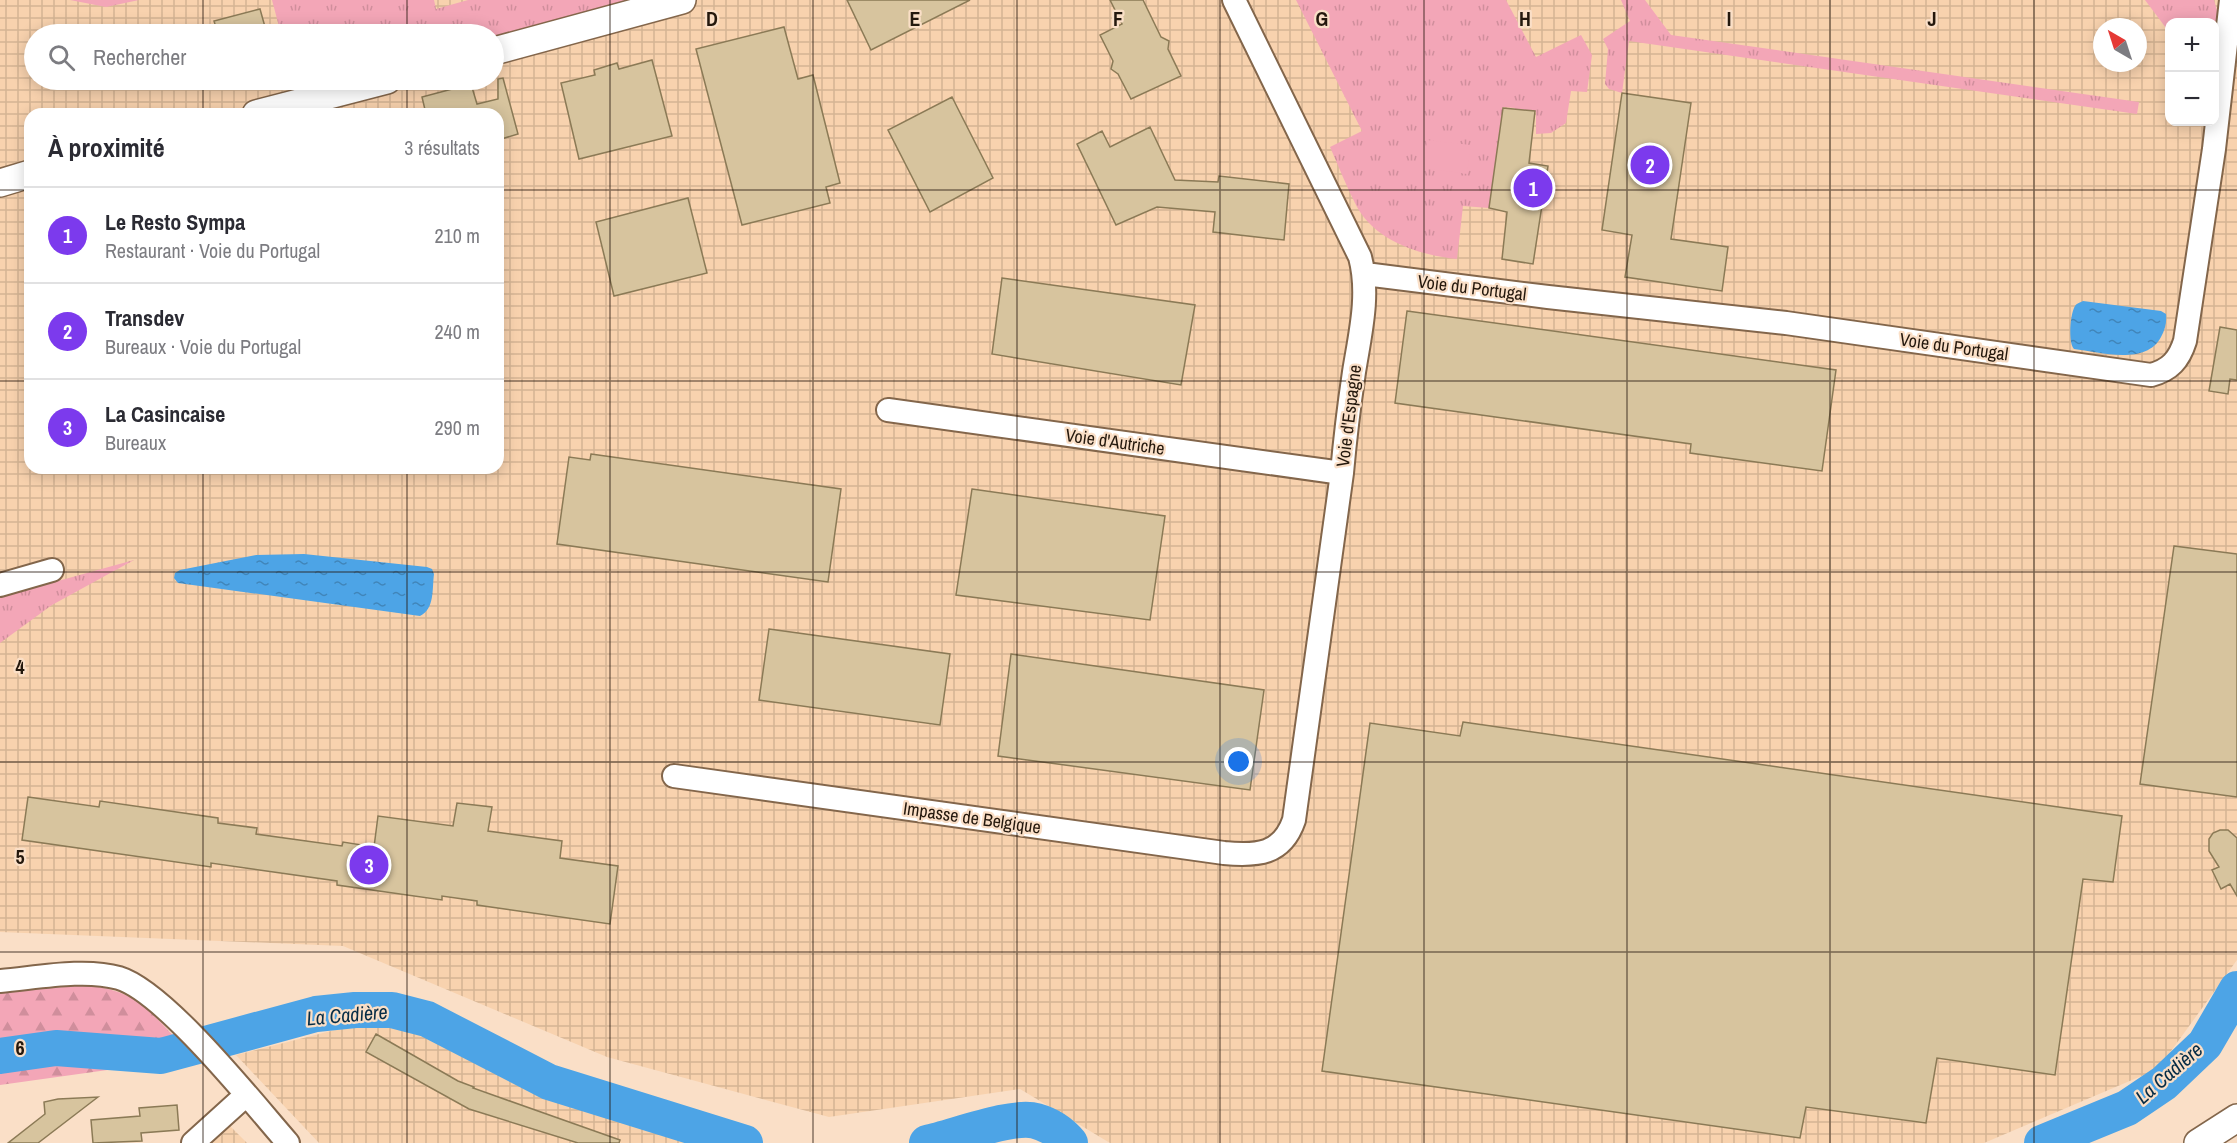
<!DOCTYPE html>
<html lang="fr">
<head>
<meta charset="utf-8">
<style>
	:root { --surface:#fff; --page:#f2f2f3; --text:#2b2b33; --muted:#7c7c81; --line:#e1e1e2; --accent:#7c3aed }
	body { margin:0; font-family:"Archivo Narrow",sans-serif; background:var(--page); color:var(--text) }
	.controls { position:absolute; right:18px; top:18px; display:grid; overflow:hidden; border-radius:12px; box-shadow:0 3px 15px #0003 }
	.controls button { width:54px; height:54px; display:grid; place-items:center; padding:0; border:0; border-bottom:2px solid var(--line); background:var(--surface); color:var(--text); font:30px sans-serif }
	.compass { position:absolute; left:2093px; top:18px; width:54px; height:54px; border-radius:50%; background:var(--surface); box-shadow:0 3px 15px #0003; rotate:321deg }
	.you { position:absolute; left:1239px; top:762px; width:21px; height:21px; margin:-15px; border:4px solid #fff; border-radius:50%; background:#1a73e8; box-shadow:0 0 0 9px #1a73e833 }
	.badge { display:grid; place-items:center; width:39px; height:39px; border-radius:50%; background:var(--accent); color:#fff; font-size:20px; font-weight:700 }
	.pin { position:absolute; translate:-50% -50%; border:3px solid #fff; box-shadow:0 2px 6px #0006 }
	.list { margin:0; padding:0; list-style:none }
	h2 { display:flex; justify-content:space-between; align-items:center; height:78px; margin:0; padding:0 24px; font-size:26px }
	h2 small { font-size:20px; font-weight:400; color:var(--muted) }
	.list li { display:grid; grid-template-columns:39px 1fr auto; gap:18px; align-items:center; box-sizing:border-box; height:96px; padding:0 24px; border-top:2px solid var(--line) }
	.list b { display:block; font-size:22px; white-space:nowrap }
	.list p { margin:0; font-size:20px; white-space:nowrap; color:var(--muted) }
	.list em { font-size:20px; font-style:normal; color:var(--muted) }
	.icon { flex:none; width:33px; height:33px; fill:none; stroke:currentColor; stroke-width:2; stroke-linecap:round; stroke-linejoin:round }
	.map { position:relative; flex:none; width:2237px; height:1143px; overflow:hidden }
	.search { position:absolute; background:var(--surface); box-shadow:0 3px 15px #0003; left:24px; top:24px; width:480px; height:66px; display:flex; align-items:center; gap:15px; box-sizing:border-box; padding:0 21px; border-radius:33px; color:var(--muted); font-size:22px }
	.panel { position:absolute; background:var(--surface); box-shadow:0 3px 15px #0003; left:24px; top:108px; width:480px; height:366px; border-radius:18px }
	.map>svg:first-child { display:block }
</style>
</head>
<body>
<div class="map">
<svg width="2237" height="1143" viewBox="0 0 2237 1143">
	<defs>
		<pattern id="industrial-grid" width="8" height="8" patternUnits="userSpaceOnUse" patternTransform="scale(1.5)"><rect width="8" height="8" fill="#f8d2ae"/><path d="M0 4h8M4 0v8" fill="none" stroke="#d4b494"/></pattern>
		<pattern id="grass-tufts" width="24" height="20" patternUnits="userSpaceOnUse" patternTransform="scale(1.5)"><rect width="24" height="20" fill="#f3a6b7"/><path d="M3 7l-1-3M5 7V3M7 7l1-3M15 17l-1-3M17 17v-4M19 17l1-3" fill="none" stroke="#d08e9c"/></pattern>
		<pattern id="forest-firs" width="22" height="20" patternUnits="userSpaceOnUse" patternTransform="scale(1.5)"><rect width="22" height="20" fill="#f3a6b7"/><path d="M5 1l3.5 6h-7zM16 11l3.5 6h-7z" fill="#d08e9c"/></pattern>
		<pattern id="water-ripples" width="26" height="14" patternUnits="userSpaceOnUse" patternTransform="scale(1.5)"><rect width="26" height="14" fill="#4da4e6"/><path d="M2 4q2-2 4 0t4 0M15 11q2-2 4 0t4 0" fill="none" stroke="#4085b9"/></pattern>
	</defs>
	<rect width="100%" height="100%" fill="#fadfc7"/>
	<path fill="url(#industrial-grid)" fill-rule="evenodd" d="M0 0H2237V960L2158 1069 1984 1143H1110L1020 1089 829 1117 607 1057 343 946 0 932ZM2170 22H2214V122H2170ZM2102 27H2138V63H2102ZM34 34H494V80H34ZM30 114H498V468H30Z
		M386 1017 702 1143H319L236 1055Z
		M225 1121 247 1143H201Z"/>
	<path fill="url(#grass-tufts)" d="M70 0H139L106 7Z
		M272 0H434L436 9 468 0H640L494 40V34H281Z
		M1296 0H1506L1536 57 1581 35 1592 55 1587 92 1571 91 1566 123 1551 133 1536 134V112L1515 110V108L1503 107 1489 208 1463 206 1457 259C1420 255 1377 242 1357 207 1347 188 1339 167 1330 147L1362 131Z
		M1621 0H1645L1671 35 2139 102 2137 114 1629 41 1622 93 1609 89 1605 84 1608 49 1603 39 1630 21Z
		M2145 0H2214L2218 14 2215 23 2170 22 2169 32Z
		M134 560 52 605 0 643V597Z"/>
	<path fill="url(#forest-firs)" d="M83 985C136 990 146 1007 180 1043L179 1060 0 1085V993Z"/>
	<path fill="#f3a6b7" d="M1427 140 1471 145 1467 174 1424 168Z"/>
	<path fill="url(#water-ripples)" d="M2083 301 2161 311 2166 314C2167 322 2165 330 2161 337 2146 366 2099 352 2074 349 2068 343 2070 314 2075 306 2077 303 2079 303 2083 301Z
		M304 554 427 567 432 569 434 574C432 589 435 609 420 616L178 583 174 578 175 573 180 570 256 555Z"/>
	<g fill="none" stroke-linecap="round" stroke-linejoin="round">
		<path stroke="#4da4e6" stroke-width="36" d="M0 1056 56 1048 161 1056 316 1014 355 1010H392L427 1019 549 1082 745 1143
			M927 1143C952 1138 1013 1114 1036 1121 1050 1125 1061 1132 1070 1143
			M2042 1143 2127 1108 2164 1083 2205 1044 2237 989"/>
	</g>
	<path fill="#d7c49e" stroke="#8b7a56" stroke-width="1.5" d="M847 0H970L871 50Z
		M1110 0H1143L1161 37 1169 41 1168 49 1181 76 1131 99 1118 74 1111 69 1113 61 1100 35 1122 24Z
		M260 9 267 34H218L214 21Z
		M784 27 798 79 813 75 840 183 826 187 830 203 742 225 696 49Z
		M652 60 672 136 579 159 561 83 595 75 594 70 617 63 619 69Z
		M503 78 518 134 498 140V114H426L422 97 471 84 477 104 498 99V79Z
		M1622 93 1691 103 1671 239 1728 247 1722 291 1625 277 1632 235 1602 230Z
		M952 97 993 178 930 212 888 130Z
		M1503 108 1535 111 1529 163 1548 166 1533 264 1502 259 1507 212 1489 208Z
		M1150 127 1175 180 1218 182 1219 176 1289 184 1284 240 1213 232 1215 212 1157 207 1116 225 1077 144 1102 131 1110 147Z
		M688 198 707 273 614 296 596 222Z
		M1002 278 1195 305 1181 385 992 354Z
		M1407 311 1836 370 1822 471 1690 453 1691 444 1395 403Z
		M2220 327 2237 330V380L2230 379 2228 394 2209 391Z
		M591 454 841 489 828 582 557 544 569 457 590 460Z
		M972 489 1165 516 1150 620 956 595Z
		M2174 546 2237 554V797L2140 784Z
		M769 629 950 654 940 725 759 700Z
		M1011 654 1264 690 1250 790 998 756Z
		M1463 722 2122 816 2113 882 2083 879 2055 1075 1937 1058 1926 1123 1806 1107 1800 1138 1322 1071 1370 723 1460 736Z
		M28 797 99 807 100 801 218 818V823L257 828 256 834 342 846 343 842 374 847 378 816 453 826 457 803 492 807 488 831 562 841 560 858 618 866 610 924 477 905V901L442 896V900L337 885V881L211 863V867L22 840Z
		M2220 830H2228L2237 838V896L2230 884 2221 889 2212 870 2219 867 2209 851V839L2213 833Z
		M376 1034 458 1081 474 1087 473 1088 620 1140 619 1143H578L469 1109 366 1052Z
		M98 1097 38 1143H8L45 1114 44 1102 58 1099Z
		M177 1105 179 1130 141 1133 142 1141 93 1143 91 1120 140 1116 139 1108Z"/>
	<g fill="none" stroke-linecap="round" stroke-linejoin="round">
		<defs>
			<path id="minor" d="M1365 274 1548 297 1786 323 2151 375C2170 370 2179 360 2185 341L2214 149 2231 0
				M888 410 1342 473
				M0 585 52 570
				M674 776 1224 853C1257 856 1282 855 1294 820L1342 473C1345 439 1349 406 1354 372 1360 334 1370 295 1360 257L1234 0
				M0 981C36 978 84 968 119 978 165 992 253 1103 288 1143
				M193 1143 246 1095"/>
			<path id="tertiary" d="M494 51 682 0
				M256 114 387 80
				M0 183 30 174
				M2198 1143 2237 1118"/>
		</defs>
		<use href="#minor" stroke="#83664b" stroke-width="26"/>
		<use href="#tertiary" stroke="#83664b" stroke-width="30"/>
		<use href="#minor" stroke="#fff" stroke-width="22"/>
		<use href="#tertiary" stroke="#fff" stroke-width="27"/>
	</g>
	<path fill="none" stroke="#24180d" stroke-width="1.5" stroke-opacity="0.55" d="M203 0V34M407 0V34M610 0V1143M813 0V1143M1017 0V1143M1220 0V1143M1424 0V1143M1627 0V1143M1830 0V1143M2034 0V1143M203 80V114M407 80V114M0 190H30M498 190H2237M0 381H30M498 381H2237M203 468V1143M407 468V1143M0 572H2237M0 762H2237M0 952H2237"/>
	<g text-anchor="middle" stroke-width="4.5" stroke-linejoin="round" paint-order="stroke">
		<g font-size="18" fill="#24180d" stroke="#fadfc7">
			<text transform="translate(1472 288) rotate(7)" y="6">Voie du Portugal</text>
			<text transform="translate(1954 347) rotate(8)" y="6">Voie du Portugal</text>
			<text transform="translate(1349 416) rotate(-83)" y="6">Voie d'Espagne</text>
			<text transform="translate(1115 442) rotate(8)" y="6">Voie d'Autriche</text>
			<text transform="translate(972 818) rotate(8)" y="6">Impasse de Belgique</text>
		</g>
		<g font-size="20" font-style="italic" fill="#062c46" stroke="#fadfc7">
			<text transform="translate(347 1015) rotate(-5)" y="7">La Cadière</text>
			<text transform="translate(2169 1073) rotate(-41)" y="7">La Cadière</text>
		</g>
	</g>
	<g font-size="20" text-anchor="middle" font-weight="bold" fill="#24180d" stroke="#fadfc7" stroke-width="4.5" stroke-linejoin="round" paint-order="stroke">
		<text x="712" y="26">D</text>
		<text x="915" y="26">E</text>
		<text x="1118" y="26">F</text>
		<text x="1322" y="26">G</text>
		<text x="1525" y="26">H</text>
		<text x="1729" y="26">I</text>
		<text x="1932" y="26">J</text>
		<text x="20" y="674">4</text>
		<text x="20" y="864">5</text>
		<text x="20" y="1055">6</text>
	</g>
</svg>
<div class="controls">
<button>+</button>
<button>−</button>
</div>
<svg class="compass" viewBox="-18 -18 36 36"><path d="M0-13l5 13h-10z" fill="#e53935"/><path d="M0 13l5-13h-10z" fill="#7c7c81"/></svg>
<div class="you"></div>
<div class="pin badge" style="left:1533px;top:188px">1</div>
<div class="pin badge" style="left:1650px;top:165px">2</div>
<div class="pin badge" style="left:369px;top:865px">3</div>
<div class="search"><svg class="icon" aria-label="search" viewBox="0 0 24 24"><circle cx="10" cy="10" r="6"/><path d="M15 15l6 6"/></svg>Rechercher</div>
<section class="panel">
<h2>À proximité<small>3 résultats</small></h2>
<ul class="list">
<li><span class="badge">1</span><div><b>Le Resto Sympa</b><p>Restaurant · Voie du Portugal</p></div><em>210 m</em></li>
<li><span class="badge">2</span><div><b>Transdev</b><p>Bureaux · Voie du Portugal</p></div><em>240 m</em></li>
<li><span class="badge">3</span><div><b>La Casincaise</b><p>Bureaux</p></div><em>290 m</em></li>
</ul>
</section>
</div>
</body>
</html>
